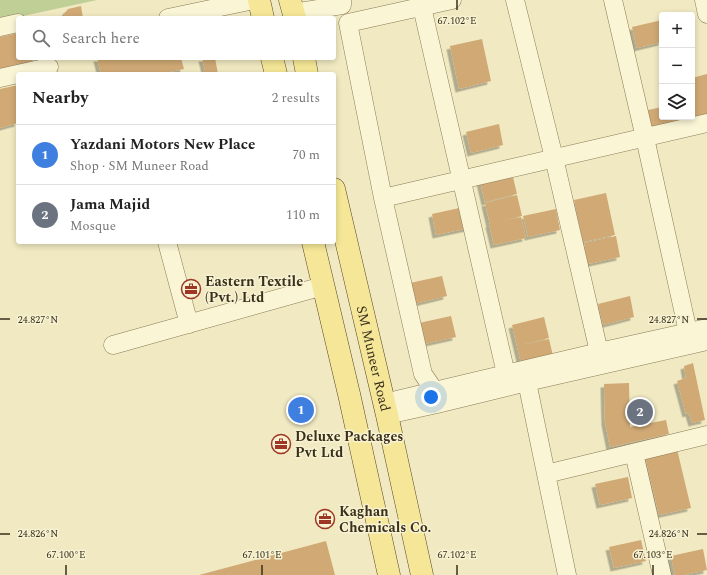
<!DOCTYPE html>
<html lang="en">
<head>
<meta charset="utf-8">
<style>
	:root { --surface:#fff; --page:#f2f2f2; --text:#222; --muted:#767676; --line:#e0e0e0; --accent:#1a73e8 }
	body { margin:0; font-family:Spectral,serif; background:var(--page); color:var(--text) }
	.controls { position:absolute; right:12px; top:12px; display:grid; overflow:hidden; border-radius:4px; box-shadow:0 2px 6px #0003 }
	.controls button { width:36px; height:36px; display:grid; place-items:center; padding:0; border:0; border-bottom:1px solid var(--line); background:var(--surface); color:var(--text); font:20px sans-serif }
	.you { position:absolute; left:431px; top:397px; width:14px; height:14px; margin:-10px; border:3px solid #fff; border-radius:50%; background:#1a73e8; box-shadow:0 0 0 6px #1a73e833 }
	.badge { display:grid; place-items:center; width:26px; height:26px; border-radius:50%; background:var(--accent); color:#fff; font-size:13px; font-weight:700 }
	.pin { position:absolute; translate:-50% -50%; border:2px solid #fff; box-shadow:0 1px 4px #0006 }
	.list { margin:0; padding:0; list-style:none }
	h2 { display:flex; justify-content:space-between; align-items:center; height:52px; margin:0; padding:0 16px; font-size:17px }
	h2 small { font-size:13px; font-weight:400; color:var(--muted) }
	.list li { display:grid; grid-template-columns:26px 1fr auto; gap:12px; align-items:center; box-sizing:border-box; height:60px; padding:0 16px; border-top:1px solid var(--line) }
	.list b { display:block; font-size:15px; white-space:nowrap }
	.list p { margin:0; font-size:13px; white-space:nowrap; color:var(--muted) }
	.list em { font-size:13px; font-style:normal; color:var(--muted) }
	.icon { flex:none; width:22px; height:22px; fill:none; stroke:currentColor; stroke-width:2; stroke-linecap:round; stroke-linejoin:round }
	.map { position:relative; flex:none; width:707px; height:575px; overflow:hidden }
	.search { position:absolute; background:var(--surface); box-shadow:0 2px 6px #0003; left:16px; top:16px; width:320px; height:44px; display:flex; align-items:center; gap:10px; box-sizing:border-box; padding:0 14px; border-radius:4px; color:var(--muted); font-size:15px }
	.panel { position:absolute; background:var(--surface); box-shadow:0 2px 6px #0003; left:16px; top:72px; width:320px; height:172px; border-radius:4px }
	.map>svg:first-child { display:block }
</style>
</head>
<body>
<div class="map">
<svg width="707" height="575" viewBox="0 0 707 575">
	<defs>
		<filter id="shadow"><feDropShadow dx="-3.5" dy="3.5" stdDeviation="0" flood-color="#0004"/></filter>
	</defs>
	<rect width="100%" height="100%" fill="#f0e9c1"/>
	<path fill="#bfcf95" d="M0 0H97L0 21Z"/>
	<path fill="#d0a975" filter="url(#shadow)" d="M81 6 83 18H64V14L68 9Z
		M662 20V42L637 48 632 27Z
		M18 33V58H32L33 61 0 69V37Z
		M482 39 491 81 459 89 450 46Z
		M97 58H181L184 69 159 74H101Z
		M202 58H215L218 74H203V70H205Z
		M707 74V119L653 131 648 110 662 107V117H692V78Z
		M18 85V123L0 128V89Z
		M499 124 503 145 471 153 466 132Z
		M512 173 517 194 485 202 480 181Z
		M606 193 615 235 583 242 574 200Z
		M517 195 522 216 490 224 485 203Z
		M464 207 469 228 436 235 432 214Z
		M556 209 560 230 528 237 523 216Z
		M521 217 526 238 494 245 489 224Z
		M616 236 620 257 588 264 584 243Z
		M442 276 447 296 414 304 410 283Z
		M630 296 634 317 603 325 598 304Z
		M451 316 456 337 424 344 419 323Z
		M544 317 549 338 517 346 512 325Z
		M549 339 554 360 522 367 517 346Z
		M693 363 705 420 692 423 689 413 686 414 677 381 686 378 684 366Z
		M629 383 630 427 666 420 669 434 610 447 605 422 604 384Z
		M676 445 691 508 659 515 644 452Z
		M628 477 632 498 600 505 595 484Z
		M641 540 646 561 614 568 609 547Z
		M326 541 335 575H199Z
		M703 549 707 570 684 575H675L671 556Z"/>
	<g fill="none" stroke-linecap="round" stroke-linejoin="round">
		<defs>
			<path id="minor" d="M515 0 554 158 599 352
				M613 0 645 138 688 332
				M704 0 707 14
				M422 7 506 374
				M293 13 342 5V0
				M168 18 254 0
				M0 27 18 23
				M0 78 49 67
				M383 198 707 123
				M167 242 189 324
				M113 345 323 286
				M527 382 567 575
				M384 403 599 352 707 328
				M437 404 434 390 423 374 383 198 348 23 452 0
				M387 415 437 404 527 382 707 341
				M634 453 662 575
				M546 474 707 435"/>
			<g id="major">
				<path d="M259 0 263 18"/>
				<path d="M290 0 295 18"/>
				<path d="M272 58 276 74"/>
				<path d="M304 58 307 74"/>
				<path id="s1" d="M334 189 387 415 422 575"/>
				<path d="M313 242 349 394 389 575"/>
			</g>
		</defs>
		<use href="#minor" stroke="#8b7b58" stroke-width="19"/>
		<use href="#major" stroke="#58482c" stroke-width="23"/>
		<use href="#minor" stroke="#faf5d5" stroke-width="18"/>
		<use href="#major" stroke="#f5e797" stroke-width="22"/>
	</g>
	<path fill="none" stroke="#3a2f1d" stroke-width="1.5" d="M457 0V10M0 319H10M697 319H707M0 534H10M697 534H707M66 565V575M262 565V575M457 565V575M653 565V575"/>
	<defs>
		<symbol id="office-ring" viewBox="-11 -11 22 22"><circle r="9.5" fill="#f7f2d1" stroke="#9d3625" stroke-width="1.5"/><path d="M-6-3h4V-5.5h4V-3h4V5H-6ZM-1-4.5V-3h2v-1.5ZM-6 0V1H6V0Z" fill="#9d3625"/></symbol>
	</defs>
	<g fill-rule="evenodd">
		<use href="#office-ring" x="180" y="278" width="22" height="22"/>
		<use href="#office-ring" x="270" y="433" width="22" height="22"/>
		<use href="#office-ring" x="314" y="508" width="22" height="22"/>
	</g>
	<g text-anchor="middle" stroke-width="3" stroke-linejoin="round" paint-order="stroke">
		<g font-size="14" font-weight="bold" fill="#3a2f1d" stroke="#f7f2d1" text-anchor="start">
			<text x="205" y="286">Eastern Textile<tspan x="205" dy="16">(Pvt.) Ltd</tspan></text>
			<text x="295" y="441">Deluxe Packages<tspan x="295" dy="16">Pvt Ltd</tspan></text>
			<text x="339" y="516">Kaghan<tspan x="339" dy="16">Chemicals Co.</tspan></text>
		</g>
		<g font-size="14" fill="#3a2f1d" stroke="#f7f2d1">
			<text dy="5" stroke="none"><textPath href="#s1" startOffset="174">SM Muneer Road</textPath></text>
		</g>
	</g>
	<g font-size="10" text-anchor="middle" fill="#3a2f1d" stroke="#f7f2d1" stroke-width="3" stroke-linejoin="round" paint-order="stroke">
		<text x="457" y="24">67.102°E</text>
		<text x="38" y="323">24.827°N</text>
		<text x="669" y="323">24.827°N</text>
		<text x="38" y="537">24.826°N</text>
		<text x="669" y="537">24.826°N</text>
		<text x="66" y="558">67.100°E</text>
		<text x="262" y="558">67.101°E</text>
		<text x="457" y="558">67.102°E</text>
		<text x="653" y="558">67.103°E</text>
	</g>
</svg>
<div class="controls">
<button>+</button>
<button>−</button>
<button><svg class="icon" aria-label="layers" viewBox="0 0 24 24"><path d="M12 4l9 5-9 5-9-5zM3 14l9 5 9-5"/></svg></button>
</div>
<div class="you"></div>
<div class="pin badge" style="left:301px;top:410px;background:#3f7fe0">1</div>
<div class="pin badge" style="left:640px;top:412px;background:#6b7280">2</div>
<div class="search"><svg class="icon" aria-label="search" viewBox="0 0 24 24"><circle cx="10" cy="10" r="6"/><path d="M15 15l6 6"/></svg>Search here</div>
<section class="panel">
<h2>Nearby<small>2 results</small></h2>
<ul class="list">
<li><span class="badge" style="background:#3f7fe0">1</span><div><b>Yazdani Motors New Place</b><p>Shop · SM Muneer Road</p></div><em>70 m</em></li>
<li><span class="badge" style="background:#6b7280">2</span><div><b>Jama Majid</b><p>Mosque</p></div><em>110 m</em></li>
</ul>
</section>
</div>
</body>
</html>
